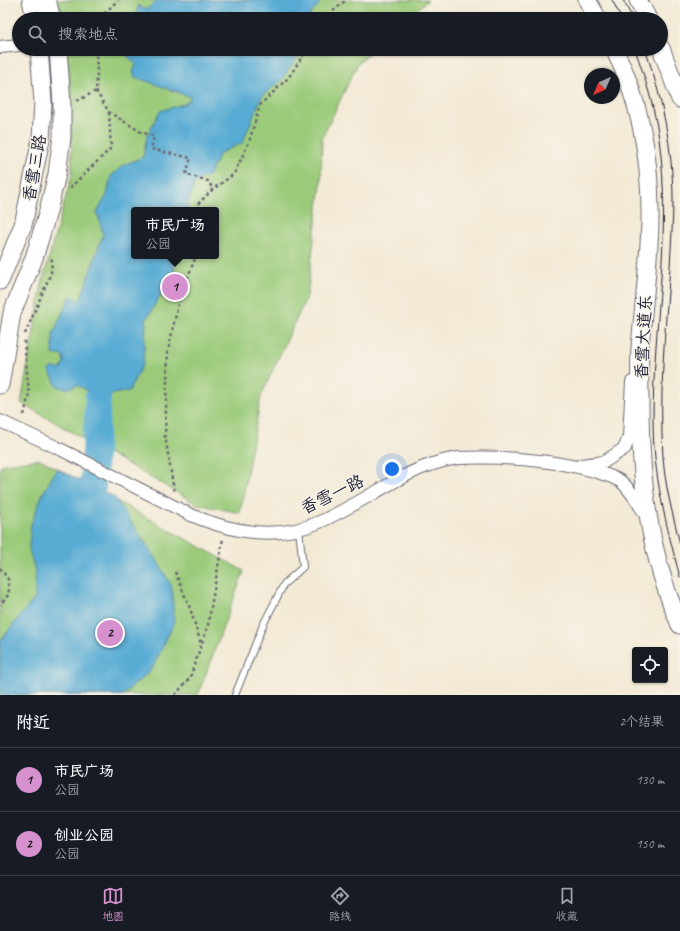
<!DOCTYPE html>
<html lang="zh">
<head>
<meta charset="utf-8">
<style>
	:root { --surface:#171b24; --page:#20242c; --text:#f1f3f6; --muted:#9ea1a6; --line:#363941; --accent:#d690ce }
	body { margin:0; font-family:Caveat,"LXGW WenKai TC",sans-serif; background:var(--page); color:var(--text) }
	.controls { position:absolute; right:12px; bottom:12px; display:grid; overflow:hidden; border-radius:4px; box-shadow:0 1px 3px #0004 }
	.controls button { width:36px; height:36px; display:grid; place-items:center; padding:0; border:0; border-bottom:1px solid var(--line); background:var(--surface); color:var(--text); font:20px sans-serif }
	.compass { position:absolute; left:584px; top:68px; width:36px; height:36px; border-radius:50%; background:var(--surface); box-shadow:0 1px 3px #0004; rotate:224deg }
	.you { position:absolute; left:392px; top:469px; width:14px; height:14px; margin:-10px; border:3px solid #fff; border-radius:50%; background:#1a73e8; box-shadow:0 0 0 6px #1a73e833 }
	.badge { display:grid; place-items:center; width:26px; height:26px; border-radius:50%; background:var(--accent); color:#111; font-size:13px; font-weight:700 }
	.pin { position:absolute; translate:-50% -50%; border:2px solid #fff; box-shadow:0 1px 4px #0006 }
	.popup { position:absolute; left:131px; top:207px; width:88px; height:52px; box-sizing:border-box; display:grid; place-content:center; border-radius:4px; background:var(--surface); filter:drop-shadow(0 1px 3px #0005); font-size:13px; white-space:nowrap; color:var(--muted) }
	.popup b { font-size:15px; color:var(--text) }
	.popup::after { content:''; position:absolute; left:50%; top:100%; margin-left:-8px; border:8px solid transparent; border-top-color:var(--surface) }
	.list { margin:0; padding:0; list-style:none }
	h2 { display:flex; justify-content:space-between; align-items:center; height:52px; margin:0; padding:0 16px; font-size:17px }
	h2 small { font-size:13px; font-weight:400; color:var(--muted) }
	.list li { display:grid; grid-template-columns:26px 1fr auto; gap:12px; align-items:center; box-sizing:border-box; height:64px; padding:0 16px; border-top:1px solid var(--line) }
	.list b { display:block; font-size:15px; white-space:nowrap }
	.list p { margin:0; font-size:13px; white-space:nowrap; color:var(--muted) }
	.list em { font-size:13px; font-style:normal; color:var(--muted) }
	.icon { flex:none; width:22px; height:22px; fill:none; stroke:currentColor; stroke-width:2; stroke-linecap:round; stroke-linejoin:round }
	.map { position:relative; flex:none; width:680px; height:695px; overflow:hidden }
	.search { position:absolute; background:var(--surface); box-shadow:0 1px 3px #0004; left:12px; right:12px; top:12px; height:44px; display:flex; align-items:center; gap:10px; box-sizing:border-box; padding:0 14px; border-radius:22px; color:var(--muted); font-size:15px }
	.sheet { height:180px; background:var(--surface) }
	nav { display:flex; justify-content:space-around; align-items:center; box-sizing:border-box; height:56px; border-top:1px solid var(--line); background:var(--surface); font-size:11px; color:var(--muted) }
	nav a { display:grid; justify-items:center; gap:2px }
	nav .on { color:var(--accent) }
	.map>svg:first-child { display:block }
</style>
</head>
<body>
<div class="map">
<svg width="680" height="695" viewBox="0 0 680 695">
	<rect width="100%" height="100%" fill="#f7f3e8"/>
	<filter id="ink" filterUnits="userSpaceOnUse"><feTurbulence type="fractalNoise" baseFrequency=".025" numOctaves="2"/><feDisplacementMap in="SourceGraphic" scale="8" xChannelSelector="R" yChannelSelector="G"/><feConvolveMatrix kernelMatrix="1 2 1 2 8 2 1 2 1" color-interpolation-filters="sRGB"/></filter>
	<filter id="wash" filterUnits="userSpaceOnUse"><feTurbulence type="fractalNoise" baseFrequency=".012" numOctaves="4" result="noise"/><feDisplacementMap in="SourceGraphic" scale="16" xChannelSelector="R" yChannelSelector="G"/><feGaussianBlur stdDeviation="0.9" result="paint"/><feColorMatrix in="noise" values="0 0 0 0 0 0 0 0 0 0 0 0 0 0 0 0 0 1.4 0 .05"/><feComposite in="paint" operator="in"/></filter>
	<g filter="url(#wash)">
		<rect width="100%" height="100%" fill="#f3ead5"/>
		<path fill="#9bcb7a" stroke="#5e765a" fill-rule="evenodd" d="M58 0H428L407 19H62Z
			M66 49H374L358 63 322 138 321 184 307 296 261 396 240 513 197 504 21 403 43 279 72 175 71 91ZM134 210H216V256H134Z
			M40 459 244 571 198 695H0V467L3 464Z"/>
		<path fill="#58acd4" stroke="#3d6788" d="M158 0H322L307 19H134L139 5 143 9H147Z
			M126 49H301V52L282 79 262 96 242 143 220 153 209 175 194 183 187 208 189 210H134V256H177L174 262V271L146 320 143 363 129 391 98 397 77 385 67 389 57 386 49 370 53 367 60 370 64 363 63 356 53 354V334L70 296 80 301 103 234 97 212 107 195 111 176 124 165 143 157 147 136 160 111 186 103 191 97 135 77 133 72 136 64 126 55Z
			M57 469 114 497 158 562 172 587 174 623 152 669 123 695H0V641L35 598V571L29 549 31 524 43 493Z"/>
		<g fill="none" stroke-linecap="round" stroke-linejoin="round">
			<path stroke="#58acd4" stroke-width="26" d="M93 487 98 397"/>
		</g>
	</g>
	<g filter="url(#ink)">
		<g fill="none" stroke-linecap="round" stroke-linejoin="round">
			<defs>
				<path id="lane" d="M235 695 263 625 284 584 303 567 299 529"/>
				<path id="street" d="M0 47 19 45
					M0 421 56 447 191 515C234 533 278 541 322 521 341 512 358 502 376 492 393 482 411 471 430 465 439 462 450 459 459 458 502 456 553 460 594 471 603 474 612 476 620 481 631 489 639 505 647 517
					M581 465 604 462 625 448 629 436 632 382"/>
				<path id="secondary" d="M31 0 35 19
					M47 0 52 19
					M587 0 598 19
					M638 0 648 19
					M661 48 680 99
					M614 49C641 102 651 163 650 222 649 264 643 307 640 349 639 366 640 383 640 400 640 480 648 551 680 625
					M0 281 23 225 41 139 43 102 39 49
					M0 385 12 313 34 258 47 215 57 174 62 137V104L58 49"/>
			</defs>
			<use href="#lane" stroke="#6b6871" stroke-width="8"/>
			<use href="#street" stroke="#6b6871" stroke-width="14"/>
			<use href="#secondary" stroke="#6b6871" stroke-width="19"/>
			<path stroke="#6b6871" stroke-width="2.5" stroke-dasharray="3 3" stroke-linecap="butt" d="M103 19 105 13 118 0
				M324 19 346 0
				M96 91 109 112 141 132 154 136 151 149 191 158 186 174 208 181 213 189
				M77 101 96 91 97 71 96 49
				M70 188 111 148 109 112
				M198 210V204L213 189 234 174 249 142 260 105 289 77 307 49
				M25 334 51 273 52 257
				M24 415 29 394 24 339
				M174 491 165 436 168 351 179 300 196 256
				M0 568 8 579 9 594 0 605
				M175 572 190 608 201 644
				M175 695 190 678 208 625 223 538"/>
			<use href="#lane" stroke="#fff" stroke-width="6"/>
			<use href="#street" stroke="#fff" stroke-width="12"/>
			<use href="#secondary" stroke="#fff" stroke-width="17"/>
			<path stroke="#22223b" stroke-width="1" d="M612 0 622 19
				M623 0 633 19
				M635 49C645 78 655 109 659 139 672 231 653 327 653 420 653 474 666 525 680 577
				M645 49C662 97 673 149 673 200 673 222 671 245 670 267 665 330 659 394 663 457 665 487 673 515 680 544"/>
		</g>
	</g>
	<g text-anchor="middle" stroke-width="3" stroke-linejoin="round" paint-order="stroke">
		<g font-size="17" fill="#22223b" stroke="#f7f3e8">
			<text transform="translate(34 168) rotate(-80)" y="6">香雪三路</text>
			<text transform="translate(643 337) rotate(-87)" y="6">香雪大道东</text>
			<text transform="translate(332 494) rotate(-26)" y="6">香雪一路</text>
		</g>
	</g>
</svg>
<div class="controls">
<button><svg class="icon" aria-label="locate" viewBox="0 0 24 24"><circle cx="12" cy="12" r="6"/><path d="M12 2v4M12 18v4M2 12h4M18 12h4"/></svg></button>
</div>
<svg class="compass" viewBox="-18 -18 36 36"><path d="M0-13l5 13h-10z" fill="#e53935"/><path d="M0 13l5-13h-10z" fill="#9ea1a6"/></svg>
<div class="you"></div>
<div class="pin badge" style="left:175px;top:287px">1</div>
<div class="popup"><b>市民广场</b>公园</div>
<div class="pin badge" style="left:110px;top:633px">2</div>
<div class="search"><svg class="icon" aria-label="search" viewBox="0 0 24 24"><circle cx="10" cy="10" r="6"/><path d="M15 15l6 6"/></svg>搜索地点</div>
</div>
<section class="sheet">
<h2>附近<small>2个结果</small></h2>
<ul class="list">
<li><span class="badge">1</span><div><b>市民广场</b><p>公园</p></div><em>130 m</em></li>
<li><span class="badge">2</span><div><b>创业公园</b><p>公园</p></div><em>150 m</em></li>
</ul>
</section>
<nav>
<a class="on"><svg class="icon" aria-label="map" viewBox="0 0 24 24"><path d="M3 6l6-2 6 2 6-2v14l-6 2-6-2-6 2zM9 4v14M15 6v14"/></svg>地图</a>
<a><svg class="icon" aria-label="directions" viewBox="0 0 24 24"><path d="M12 3l9 9-9 9-9-9zM9 14v-3h6M13 9l2 2-2 2"/></svg>路线</a>
<a><svg class="icon" aria-label="saved" viewBox="0 0 24 24"><path d="M7 4h10v16l-5-4-5 4z"/></svg>收藏</a>
</nav>
</body>
</html>
